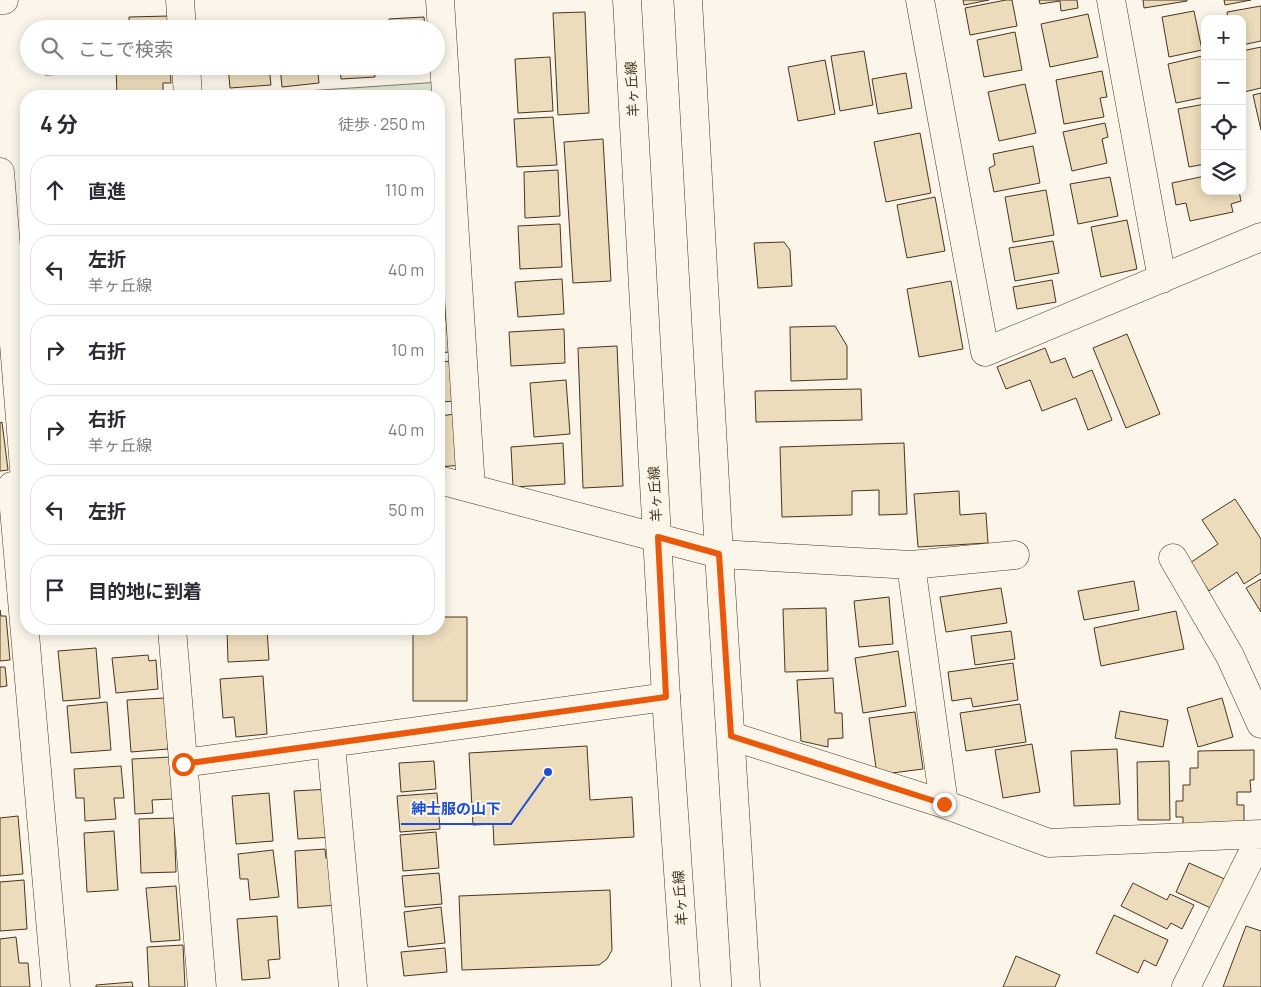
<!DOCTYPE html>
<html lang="ja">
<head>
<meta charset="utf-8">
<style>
	:root { --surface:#fff; --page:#f2f2f3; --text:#2b2b33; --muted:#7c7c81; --line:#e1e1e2 }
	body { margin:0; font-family:Manrope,"Noto Sans JP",sans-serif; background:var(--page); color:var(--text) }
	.controls { position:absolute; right:15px; top:15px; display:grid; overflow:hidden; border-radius:10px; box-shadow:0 2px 12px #0003 }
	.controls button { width:45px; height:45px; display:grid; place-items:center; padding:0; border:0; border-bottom:1px solid var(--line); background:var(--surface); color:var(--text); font:25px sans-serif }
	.stop { position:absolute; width:15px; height:15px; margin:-11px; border:4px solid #ea580c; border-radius:50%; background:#fff }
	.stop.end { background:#ea580c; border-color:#fff; box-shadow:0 1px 5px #0008 }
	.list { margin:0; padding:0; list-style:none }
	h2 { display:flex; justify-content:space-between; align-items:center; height:65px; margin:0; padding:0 20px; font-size:21px }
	h2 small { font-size:16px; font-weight:400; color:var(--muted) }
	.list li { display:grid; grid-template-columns:32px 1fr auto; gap:15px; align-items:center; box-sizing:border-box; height:70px; margin:0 10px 10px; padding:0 10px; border:1px solid var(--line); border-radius:20px }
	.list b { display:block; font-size:19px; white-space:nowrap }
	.list p { margin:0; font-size:16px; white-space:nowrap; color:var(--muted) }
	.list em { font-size:16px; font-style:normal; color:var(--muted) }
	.icon { flex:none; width:28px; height:28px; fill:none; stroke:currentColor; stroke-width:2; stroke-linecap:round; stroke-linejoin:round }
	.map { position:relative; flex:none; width:1261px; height:987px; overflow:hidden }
	.search { position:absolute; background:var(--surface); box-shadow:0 2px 12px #0003; left:20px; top:20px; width:425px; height:55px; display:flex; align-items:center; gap:12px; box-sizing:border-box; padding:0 18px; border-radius:28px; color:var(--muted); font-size:19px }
	.panel { position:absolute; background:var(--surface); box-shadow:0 2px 12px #0003; left:20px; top:90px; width:425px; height:545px; border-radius:20px }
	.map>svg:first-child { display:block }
</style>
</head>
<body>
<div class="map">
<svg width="1261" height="987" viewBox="0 0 1261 987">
	<rect width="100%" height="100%" fill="#fbf6e9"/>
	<path fill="#dce7d0" stroke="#887966" d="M440 82 450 234 439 243V96H306V91Z"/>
	<path fill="#ecdcbc" stroke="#4a3520" d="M963 0H989L964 5Z
		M1006 0H1012L1017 26 970 35 965 8Z
		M1039 0H1077L1078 8 1061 11 1060 1 1040 4Z
		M1143 0H1187V1L1144 8Z
		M1224 0H1251L1225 5Z
		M1261 6V41L1242 45V19H1228L1227 12Z
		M1194 11 1202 50 1169 57 1162 17Z
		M585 12 589 113 558 115 553 13Z
		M1088 14 1098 57 1050 67 1041 24Z
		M169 16 170 29H129V17Z
		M424 17 425 29H389V19Z
		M371 21 372 29H345L344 23Z
		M1015 32 1022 70 984 77 977 40Z
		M1261 47V88L1244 92 1242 51Z
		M864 51 873 105 840 111 831 56Z
		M1202 56 1205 97 1176 103 1168 64Z
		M550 57 553 111 518 113 515 59Z
		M825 60 835 114 798 121 788 67Z
		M45 66H89V73L45 75Z
		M116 66H170L171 83H163V96H117Z
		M228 66H269L271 85 230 88Z
		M280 66H317L319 83 282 87Z
		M330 66H374L375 77 341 79 340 68H330Z
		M392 66H429V69L393 72Z
		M1102 71 1107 97 1100 98 1104 117 1064 124 1056 80Z
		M906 73 912 108 878 114 872 79Z
		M1025 84 1036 133 999 141 988 92Z
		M1261 93V130L1253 95Z
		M1205 104V164L1189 167 1178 109Z
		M553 117 557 165 517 167 514 119Z
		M1105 123 1108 137 1102 139 1107 163 1072 171 1063 132Z
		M920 133 931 193 886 202 874 142Z
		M603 139 611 281 573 283 564 142Z
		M1033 146 1040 183 994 192 989 168 995 165 993 154Z
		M558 170 560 216 525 218 524 172Z
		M1205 176V191H1239L1241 201 1231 204 1233 212 1190 221 1186 203 1176 205 1172 183Z
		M1110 177 1118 216 1078 224 1070 184Z
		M1046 190 1054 235 1013 242 1005 197Z
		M935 197 945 251 907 258 897 205Z
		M1127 220 1137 269 1101 277 1091 227Z
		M560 224 562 267 520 269 518 226Z
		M1053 241 1059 273 1015 281 1009 248Z
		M784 242 790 250 792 286 758 288 754 243Z
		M562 279 564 314 518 317 515 282Z
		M1052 280 1056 302 1017 309 1013 287Z
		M951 281 963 349 919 357 907 289Z
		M439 308H445L449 352 439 353Z
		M835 326 847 346V379L791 381 790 327Z
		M564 329 565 363 511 366 509 332Z
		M1127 334 1160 414 1126 428 1093 348Z
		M617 346 623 486 583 488 578 348Z
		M1045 348 1051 363 1065 358 1073 378 1092 370 1112 420 1088 430 1076 398 1042 411 1030 380 1006 389 997 367Z
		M453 361 457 401 440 402 441 409 439 410V362Z
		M566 380 570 434 534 437 530 383Z
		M861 389 862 420 756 422 755 391Z
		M456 414 462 465 439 467V416Z
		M2 422 8 470 0 471V423Z
		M563 443 565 484 513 487 511 447Z
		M904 443 907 514 879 515V490L852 491V515L782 517 780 447Z
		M959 491 960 515 986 513 988 543 918 547 914 494Z
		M1235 499 1261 539V573L1244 584 1237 572 1209 591 1190 563 1218 544 1202 520Z
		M1261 579V612L1246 588Z
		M1134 581 1139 610 1084 620 1078 591Z
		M1001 588 1007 623 946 632 940 597Z
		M889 597 893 644 859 647 854 601Z
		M826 608 828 671 785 672 783 609Z
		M0 610 1 616H6L10 660 0 661Z
		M1176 611 1184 649 1101 666 1094 628Z
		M439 617H467V701H413V629H439Z
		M56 629H89V631L57 634Z
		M111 629H150L112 633Z
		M227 629H267L269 660 228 662Z
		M1011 631 1015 659 975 665 971 636Z
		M96 648 100 698 63 701 58 651Z
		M898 651 906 706 863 713 855 658Z
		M148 655 149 661 156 660 158 689 116 693 112 658Z
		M1013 663 1018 700 973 707 971 698 952 701 948 672Z
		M0 667H5L7 686 0 687Z
		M263 676 267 734 236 737 234 717 223 718 220 679Z
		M833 678 835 713H842L843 738 828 739V747L801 741 797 680Z
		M165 698 168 749 131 752 127 700Z
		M1222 698 1233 737 1198 747 1187 708Z
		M107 702 111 750 71 753 67 706Z
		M1020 704 1026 742 966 751 960 713Z
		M1120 711 1168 720 1163 747 1115 738Z
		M915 712 923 769 877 775 869 718Z
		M1032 744 1040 792 1003 798 995 750Z
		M587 746 590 800 632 797 634 837 494 845 493 824 473 825 469 753Z
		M1117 749 1120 804 1074 806 1071 751Z
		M1254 750V780H1250L1251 792H1237V805H1244V827L1183 828V817H1176V801H1183V785H1190V768H1198V751Z
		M171 757 173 799 152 800 153 813 135 814 132 759Z
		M434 761 436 789 401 792 399 763Z
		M1169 761 1170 820H1138L1137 762Z
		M121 766 124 798H114L116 819 85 821 84 798H76L74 769Z
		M331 789 334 837 298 839 294 791Z
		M269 793 273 841 236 844 232 796Z
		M437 793 440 829 400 832 397 796Z
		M18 816 23 874 0 876V818Z
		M174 818 176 872 141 873 139 819Z
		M114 831 118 890 87 892 84 833Z
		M436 832 439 868 403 871 400 835Z
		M325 849 326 858 334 857 337 905 298 908 295 851Z
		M273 850 279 897 250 900 248 879H240L238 854Z
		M1189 863 1229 881 1215 910 1176 892Z
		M439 873 442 904 405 907 402 876Z
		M24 880 27 929 0 931V882Z
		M1133 883 1167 900 1170 894 1194 905 1182 929 1171 923 1167 929 1121 906Z
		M176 886 180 940 151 942 146 888Z
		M610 890 612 950 607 959 599 965 462 970 459 896Z
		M441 907 445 943 408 947 404 912Z
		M1114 915 1168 940 1156 966 1144 960 1138 973 1096 953Z
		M277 916 280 959 268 960 270 978 242 980 237 919Z
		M1246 926 1261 931V987H1223Z
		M16 937 19 963H28L30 987H0V939Z
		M183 945 185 987H149L147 947Z
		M445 948 447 972 404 976 401 952Z
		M1016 956 1060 975 1055 987H1003Z
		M132 982 133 987H96V985Z"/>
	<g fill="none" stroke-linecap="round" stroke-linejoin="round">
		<defs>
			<path id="street" d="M0 0H4
				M180 0 182 29
				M440 0 471 488
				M920 0 985 352 1261 237
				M1111 0 1162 279
				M186 66 188 96
				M0 172 25 480
				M439 480 719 554 911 565 944 804
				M12 486 56 987
				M1173 558 1230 656 1261 724
				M911 565 1015 555
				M172 629 202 987
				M731 736 944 804 1049 843 1261 834
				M331 745 353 987
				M183 763 666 697
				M1186 987 1261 836"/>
			<path id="primary" d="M627 0 666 697 686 987
				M688 0 719 554 746 987"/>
		</defs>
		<use href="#street" stroke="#4a3520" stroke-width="29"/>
		<use href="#primary" stroke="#4a3520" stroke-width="29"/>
		<use href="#street" stroke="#fbf6e9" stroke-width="28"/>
		<use href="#primary" stroke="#fbf6e9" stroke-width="28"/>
	</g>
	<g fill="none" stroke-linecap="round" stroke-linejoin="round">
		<path stroke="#ea580c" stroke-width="6" d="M183 764 666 697 658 537 719 554 731 736 944 804"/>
	</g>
	<g text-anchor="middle" stroke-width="4" stroke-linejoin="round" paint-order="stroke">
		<g font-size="14" fill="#4a3520" stroke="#fbf6e9">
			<text transform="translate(632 89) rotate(-93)" y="5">羊ヶ丘線</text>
			<text transform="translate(655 494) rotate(-93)" y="5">羊ヶ丘線</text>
			<text transform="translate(680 898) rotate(-94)" y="5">羊ヶ丘線</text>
		</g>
	</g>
	<path fill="none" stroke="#1d4ed8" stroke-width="2" d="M548 772L511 824H401"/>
	<circle fill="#1d4ed8" stroke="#fbf6e9" stroke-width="2" cx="548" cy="772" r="5"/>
	<g font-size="15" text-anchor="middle" font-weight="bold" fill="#1d4ed8" stroke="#fbf6e9" stroke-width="4" stroke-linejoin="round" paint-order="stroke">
		<text x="456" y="814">紳士服の山下</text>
	</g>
</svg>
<div class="controls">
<button>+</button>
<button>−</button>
<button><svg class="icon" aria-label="locate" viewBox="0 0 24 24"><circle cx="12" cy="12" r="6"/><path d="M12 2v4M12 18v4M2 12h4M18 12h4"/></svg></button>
<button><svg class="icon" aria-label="layers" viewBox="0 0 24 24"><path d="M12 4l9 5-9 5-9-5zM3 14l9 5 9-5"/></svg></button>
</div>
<div class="stop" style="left:183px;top:764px"></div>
<div class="stop end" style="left:944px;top:804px"></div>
<div class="search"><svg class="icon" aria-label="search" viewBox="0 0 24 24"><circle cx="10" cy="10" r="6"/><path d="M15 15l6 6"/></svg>ここで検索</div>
<section class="panel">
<h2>4 分<small>徒歩 · 250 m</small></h2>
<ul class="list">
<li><svg class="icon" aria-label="ahead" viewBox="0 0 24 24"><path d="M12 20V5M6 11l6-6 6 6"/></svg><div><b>直進</b></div><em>110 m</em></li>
<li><svg class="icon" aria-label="left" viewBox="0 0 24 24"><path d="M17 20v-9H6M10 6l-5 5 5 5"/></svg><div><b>左折</b><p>羊ヶ丘線</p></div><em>40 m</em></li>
<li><svg class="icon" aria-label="right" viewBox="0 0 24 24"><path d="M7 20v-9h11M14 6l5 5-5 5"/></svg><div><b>右折</b></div><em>10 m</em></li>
<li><svg class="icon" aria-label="right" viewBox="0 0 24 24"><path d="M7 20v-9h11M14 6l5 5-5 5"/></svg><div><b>右折</b><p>羊ヶ丘線</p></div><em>40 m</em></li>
<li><svg class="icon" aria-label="left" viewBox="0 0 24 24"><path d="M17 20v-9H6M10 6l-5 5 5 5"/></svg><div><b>左折</b></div><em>50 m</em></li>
<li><svg class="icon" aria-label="arrive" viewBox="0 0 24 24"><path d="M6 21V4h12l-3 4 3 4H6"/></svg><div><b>目的地に到着</b></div></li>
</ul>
</section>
</div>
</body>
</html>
